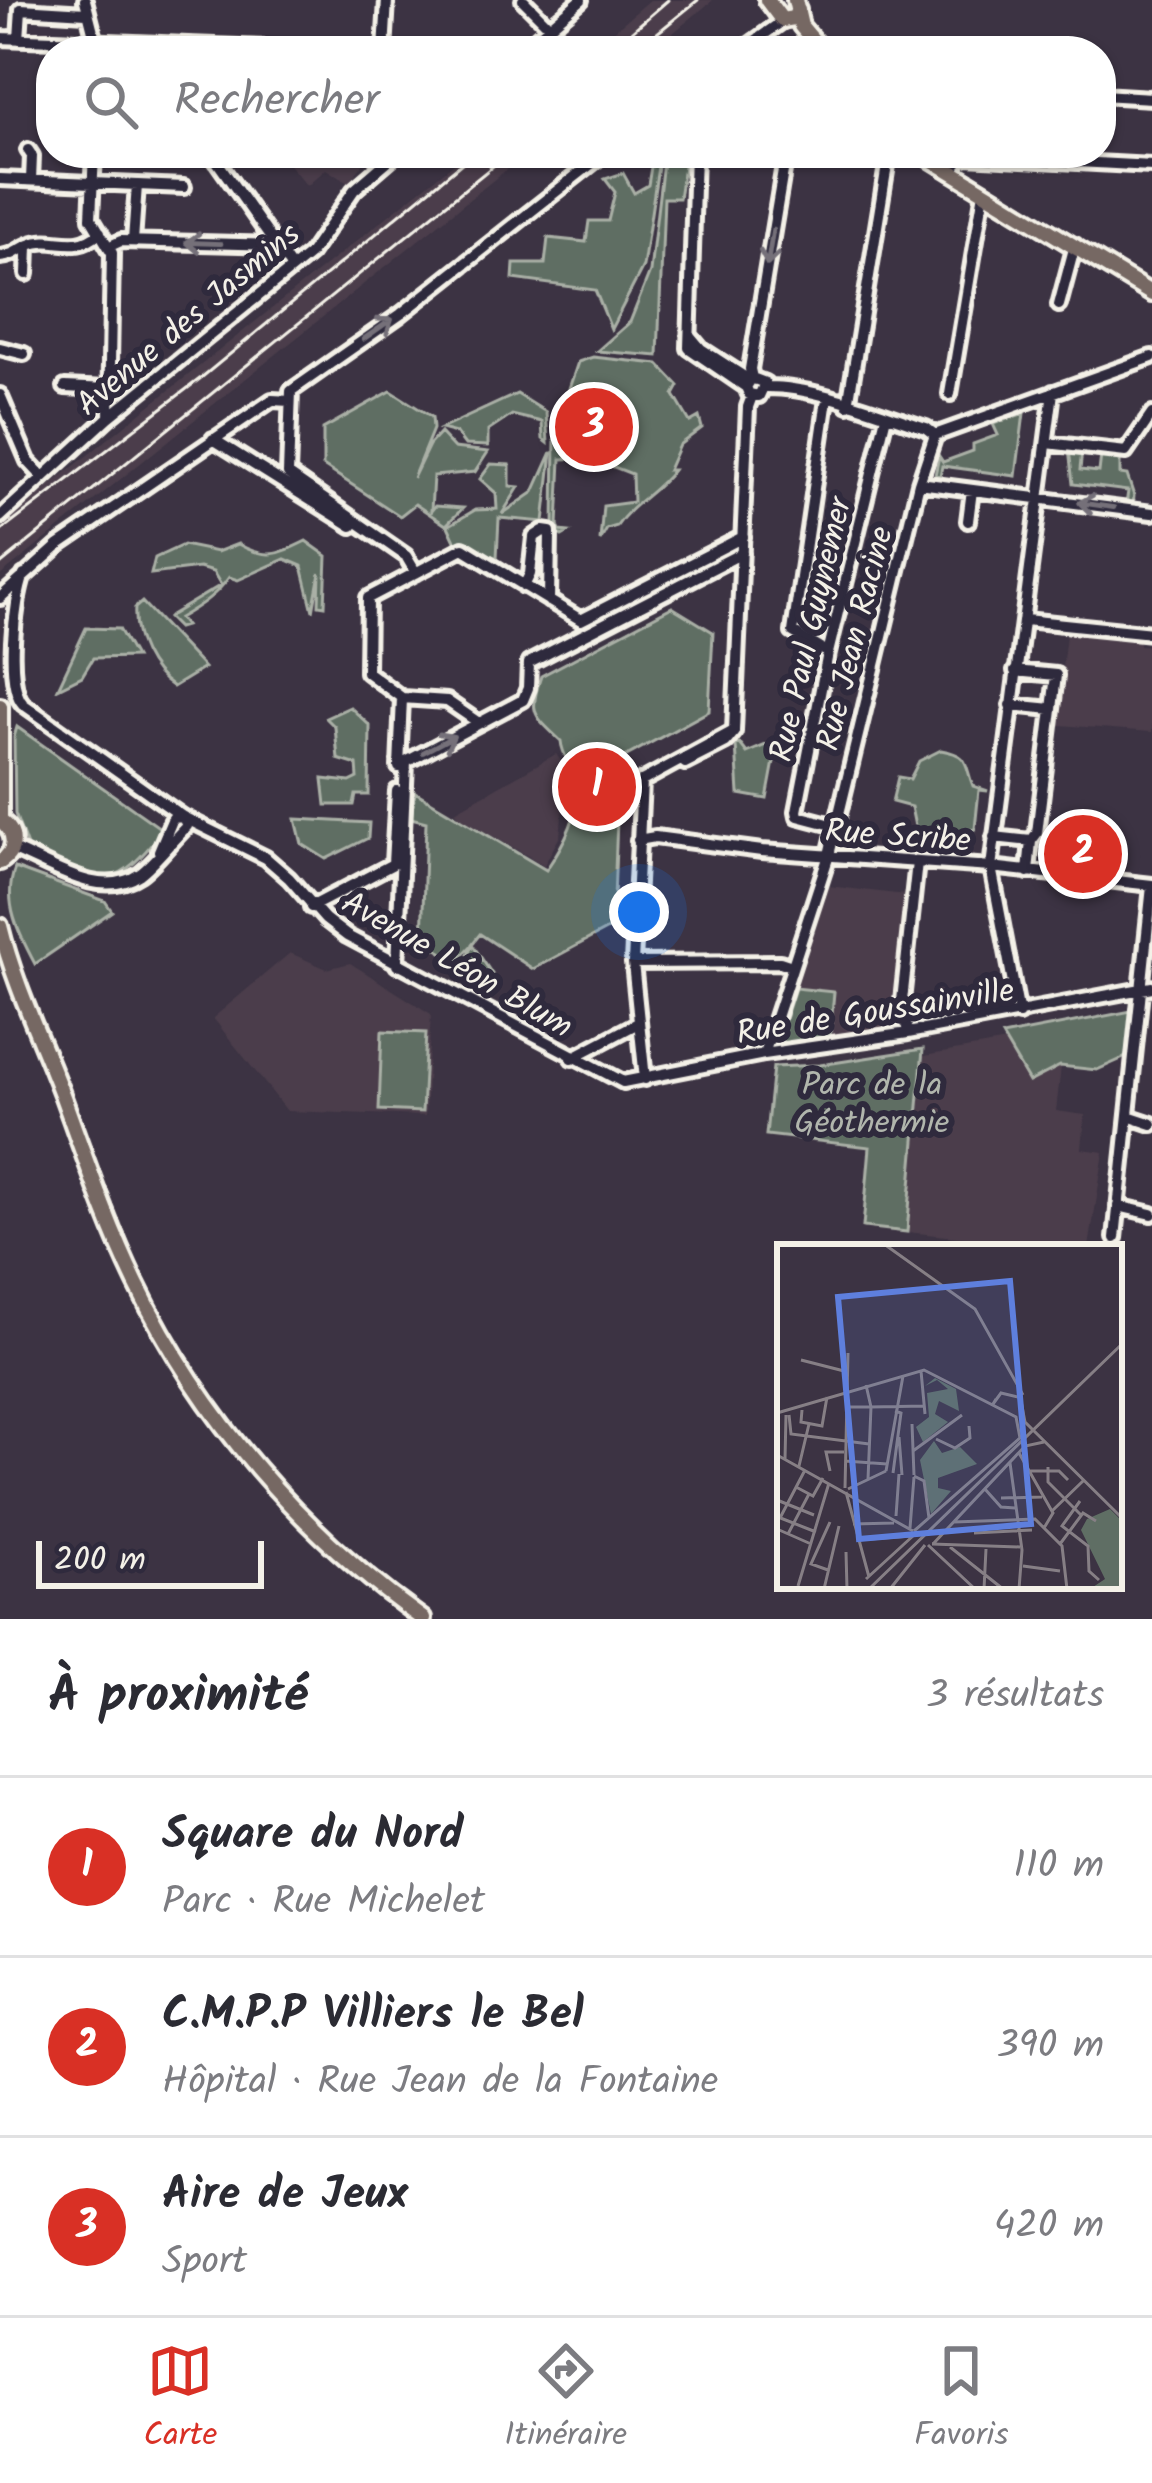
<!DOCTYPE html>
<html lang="fr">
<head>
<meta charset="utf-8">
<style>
	:root { --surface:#fff; --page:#f2f2f3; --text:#2b2b33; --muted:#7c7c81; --line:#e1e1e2; --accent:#d93025 }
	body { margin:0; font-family:Kalam,sans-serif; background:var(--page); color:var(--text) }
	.scale { position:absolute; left:36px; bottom:30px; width:228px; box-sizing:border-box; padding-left:12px; border:6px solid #f4f1e8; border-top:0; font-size:33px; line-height:42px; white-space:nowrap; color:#f4f1e8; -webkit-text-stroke:9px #2f2a3d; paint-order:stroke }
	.you { position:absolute; left:639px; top:912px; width:42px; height:42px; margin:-30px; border:9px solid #fff; border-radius:50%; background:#1a73e8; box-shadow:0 0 0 18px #1a73e833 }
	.badge { display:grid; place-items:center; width:78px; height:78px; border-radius:50%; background:var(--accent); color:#fff; font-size:39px; font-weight:700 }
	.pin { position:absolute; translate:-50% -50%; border:6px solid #fff; box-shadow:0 3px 12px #0006 }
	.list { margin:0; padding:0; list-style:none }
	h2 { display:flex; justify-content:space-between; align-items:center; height:156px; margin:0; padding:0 48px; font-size:51px }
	h2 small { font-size:39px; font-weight:400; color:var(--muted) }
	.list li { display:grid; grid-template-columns:78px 1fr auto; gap:36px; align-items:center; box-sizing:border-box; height:180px; padding:0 48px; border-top:3px solid var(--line) }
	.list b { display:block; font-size:45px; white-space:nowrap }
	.list p { margin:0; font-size:39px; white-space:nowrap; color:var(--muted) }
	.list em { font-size:39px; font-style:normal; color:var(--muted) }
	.icon { flex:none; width:66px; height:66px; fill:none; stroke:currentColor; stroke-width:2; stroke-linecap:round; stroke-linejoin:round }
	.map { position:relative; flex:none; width:1152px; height:1619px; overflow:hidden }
	.search { position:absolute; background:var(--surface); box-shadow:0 3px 9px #0004; left:36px; right:36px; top:36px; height:132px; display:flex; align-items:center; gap:30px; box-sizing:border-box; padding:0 42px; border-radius:48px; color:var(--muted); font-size:45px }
	.sheet { height:696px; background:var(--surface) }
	nav { display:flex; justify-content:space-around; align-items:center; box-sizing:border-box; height:168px; border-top:3px solid var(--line); background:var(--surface); font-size:33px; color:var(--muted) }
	nav a { display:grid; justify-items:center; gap:6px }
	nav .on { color:var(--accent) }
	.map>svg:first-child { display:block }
</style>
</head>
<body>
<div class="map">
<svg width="1152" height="1619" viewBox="0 0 1152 1619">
	<rect width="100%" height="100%" fill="#3c3343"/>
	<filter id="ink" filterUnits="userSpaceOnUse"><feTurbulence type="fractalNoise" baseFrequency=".00833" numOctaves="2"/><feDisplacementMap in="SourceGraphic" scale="24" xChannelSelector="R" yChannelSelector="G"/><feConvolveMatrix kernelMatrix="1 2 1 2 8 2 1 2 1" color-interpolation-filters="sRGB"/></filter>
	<g filter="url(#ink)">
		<path fill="#4b3e4b" d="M650 0H713L651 51H590Z
			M259 153H362V166L348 183 326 169 307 186 282 156 266 161Z
			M467 153H527L0 576V525Z
			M1066 634 1139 640V645L1152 646V732L1060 725 1056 721Z
			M556 754 575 781 565 788 560 836 544 865 460 818 455 811Z
			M828 886 905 895 889 1027 830 1036 834 992 795 988Z
			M290 953 327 969 350 963 431 1014 425 1116 287 1111 213 1018Z
			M1007 1042 1029 1081 1061 1066 1056 1111 1085 1115 1082 1149 1104 1152 1089 1247H1052L907 1232 924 1056Z"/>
		<path fill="#5f6e64" stroke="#aab0a6" stroke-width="3" d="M646 153H660L643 267 611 329 595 290 513 279 514 264H545L548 238 586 242 589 221H608L615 192 605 179 623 173 634 193 648 185 652 161Z
			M664 153H686L679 198H664L658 356 597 351 630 322 650 272Z
			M593 357 658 364 679 386 674 395 690 422 699 417 702 428 679 445 668 470H673C657 492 631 504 617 526L607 529 600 541 603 506 633 502 632 474 591 458 561 459 558 526 560 531 569 532 562 536 554 530 555 430 578 362Z
			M391 391 432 417 433 429 413 478 429 445 440 433 454 448 488 452 475 472 433 476 431 511 435 506 463 508 446 525 415 504 400 516 323 466V429Z
			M517 394 546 412 548 443 543 439 542 422 512 415 488 431V446L465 445 456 433 441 429Z
			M1024 413 1016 476 942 466 940 476 935 475 939 456 943 462 973 451V444L998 435 993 424Z
			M1069 449 1082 450 1080 470 1099 472 1101 455 1120 457V474L1127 475 1134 496 1133 506 1126 505 1128 491 1073 484Z
			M552 452 544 522 499 518 497 558 455 541 448 526 475 510 497 509 496 493 480 479 491 464 510 465V486L519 487 502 514 534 492Z
			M306 541 327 556 325 606 319 605 320 573 313 611 302 566 285 559 238 580 229 577C217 595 198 607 179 618L185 626 178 628 168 618 171 615 221 585 213 572 199 568 151 574 155 558 183 545 217 552 238 544C266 560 278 555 306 541Z
			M142 602 204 668 173 687C149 671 133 638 135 608Z
			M672 607 713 632 709 711 623 758 625 764 619 765 613 926 533 969 480 934 472 944 492 974 490 977 465 963 472 945 457 961 422 940 426 822 411 818 415 792 546 870C563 845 584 810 575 778 571 764 562 755 561 741 534 715 528 714 541 676Z
			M86 628 119 629 135 657 93 658 82 676 58 688Z
			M350 707 370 726 369 795H356L354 805H326L323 779 350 782 358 778 357 765 338 759 335 727 326 718Z
			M17 727 163 830C110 900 98 879 28 849L15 814 14 737Z
			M778 740 767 799 739 794 736 745 740 744 747 753Z
			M941 750C971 755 964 764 973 786L988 791 979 790 975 829 918 841 911 807 892 802 898 777 910 779 919 761Z
			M296 819 369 823 368 838 326 859 302 844Z
			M15 868 105 901 112 911 35 964C19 934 2 902 15 868Z
			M795 988 834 992 830 1036 784 1043 779 1038Z
			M1131 1011 1128 1056 1097 1070 1060 1066 1029 1082 1002 1036Z
			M382 1031 426 1033 422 1112 379 1110Z
			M923 1049 907 1232 863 1227 870 1147 766 1135 773 1067 820 1065Z"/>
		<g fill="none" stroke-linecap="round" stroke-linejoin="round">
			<defs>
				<path id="minor" d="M85 0 98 51
					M523 0 550 27
					M0 38 350 51
					M19 39 21 9 86 13
					M384 51 387 0
					M521 51 581 0
					M741 51 784 20
					M802 51 804 42
					M1101 95 1152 98
					M28 150 32 156 31 180
					M94 153 91 218 112 253 109 417
					M211 153 291 267
					M695 153 689 348 746 387
					M952 173 959 159 966 156 1152 166
					M0 179 184 187
					M133 241 137 185
					M110 246 121 241 274 245
					M0 257C14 256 17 250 29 245 56 234 73 255 100 232
					M27 274 28 246
					M1059 305 1075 245
					M690 336 701 349 749 380
					M0 348 24 354
					M752 378 765 383 759 396 749 394 746 387 752 378 750 369 786 153
					M65 387 107 389
					M765 387C814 386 879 413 926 428L935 435
					M950 394 984 192
					M0 395 28 461 42 476
					M827 399 793 632 828 653
					M848 405 889 153
					M935 435 1152 357
					M213 439 352 526
					M1047 443 1126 452 1152 414
					M919 483 1152 513
					M0 517 109 417 310 254 354 190 397 153
					M968 521 972 490
					M416 573 406 556 288 474 291 391 401 314 605 153
					M24 575C14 600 5 685 23 704L183 817 266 858 289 878 325 919 347 936 623 1082 764 1054 908 1033 1152 987
					M524 586 530 574 534 537 543 531 550 532 549 601
					M0 598 58 546 272 400 290 401
					M581 620 743 537
					M1025 620 1152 633
					M402 698 367 672 368 598 463 548 581 620
					M402 698 447 701 479 723
					M1011 705 1052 709 1056 675 1015 671
					M734 731 748 407 752 396
					M399 761 406 762 523 700 528 688 529 663 742 553
					M685 763 726 742 734 732
					M399 767 402 698
					M836 826 798 816 797 811 828 653 886 416
					M994 837 1031 841
					M638 840 655 837 762 851 991 867 1053 392
					M12 849C50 864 100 901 140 874 155 863 172 840 187 826L183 817 173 818 159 851
					M393 864 397 791
					M1028 872 1031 841 1037 833 1052 709
					M311 907 393 864
					M633 963 780 962 792 966
					M397 965 406 762
					M1019 1014 991 867 1152 885
					M908 1033 902 1001 917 862
					M764 1054 829 855 919 483 935 435
					M572 1058 638 1023
					M645 1079 633 963 642 781 734 731
					M1128 1116 1152 1124
					M1118 1206 1152 1214
					M1115 1238 1152 886"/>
				<path id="major" d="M767 0 782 20 794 18 798 10
					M795 0 801 26 822 51
					M921 153 1152 294
					M0 706V820
					M0 820C17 832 17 851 0 862
					M0 926C14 984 42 1041 63 1097 86 1160 107 1223 136 1283 201 1418 302 1533 423 1619"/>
			</defs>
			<use href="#minor" stroke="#f4f1e8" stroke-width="20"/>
			<use href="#major" stroke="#f4f1e8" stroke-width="22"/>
			<use href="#minor" stroke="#2f2a3d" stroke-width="10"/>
			<use href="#major" stroke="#766864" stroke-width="14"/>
			<path stroke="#f4f1e8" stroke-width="3" d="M609 51 668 0
				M635 51 698 0
				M0 532 201 378 474 153
				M0 565 509 153"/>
		</g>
		<defs><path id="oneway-shaft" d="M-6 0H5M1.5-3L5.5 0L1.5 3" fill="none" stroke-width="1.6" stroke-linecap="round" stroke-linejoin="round" transform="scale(3)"/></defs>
		<g stroke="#747079">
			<use href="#oneway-shaft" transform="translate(203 243) rotate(-178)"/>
			<use href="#oneway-shaft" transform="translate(770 248) rotate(99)"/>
			<use href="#oneway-shaft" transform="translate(378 329) rotate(-35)"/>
			<use href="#oneway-shaft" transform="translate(1096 505) rotate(-172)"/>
			<use href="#oneway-shaft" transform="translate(439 744) rotate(-28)"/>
		</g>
	</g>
	<g text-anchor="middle" stroke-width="12" stroke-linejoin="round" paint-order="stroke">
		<g font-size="33" fill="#f4f1e8" stroke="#2f2a3d">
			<text transform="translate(187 318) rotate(-40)" y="12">Avenue des Jasmins</text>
			<text transform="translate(809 629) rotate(-77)" y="12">Rue Paul Guynemer</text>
			<text transform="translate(853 638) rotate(-76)" y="12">Rue Jean Racine</text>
			<text transform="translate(898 834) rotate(4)" y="12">Rue Scribe</text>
			<text transform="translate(458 963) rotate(30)" y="12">Avenue Léon Blum</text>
			<text transform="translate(875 1010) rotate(-9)" y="12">Rue de Goussainville</text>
		</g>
		<g font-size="33" fill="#b1b6ad" stroke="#2f2a3d">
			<text x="872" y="1095">Parc de la<tspan x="872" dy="38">Géothermie</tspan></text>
		</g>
	</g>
	<g transform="translate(777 1244)">
		<rect width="345" height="345" fill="#3c3343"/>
		<path d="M158 134 179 145 182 167 162 157 158 170 171 178 146 198 139 183 152 173 150 149 171 145 160 136 148 142ZM157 197 165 209 183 203 200 220 161 234V244L174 247 154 270 143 216ZM333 265 345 277V345H313L328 335 304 286 310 275Z" fill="#5f6e64"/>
		<path fill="none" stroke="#867f85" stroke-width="3" d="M107 0 198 65 246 151M24 116 71 128M144 127 148 170M219 155 216 160 224 149 241 153M244 157 248 178 345 274M70 163H94L89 141M25 166 24 178 45 182 50 153M0 169 147 126 239 173 243 194M12 171 14 190 92 200M135 180 137 231M122 193 125 231M159 195 178 204 193 194 192 182M136 207 185 171M242 209 276 269 267 284M0 211 136 287M8 215 9 171M68 217 110 220M233 219 245 306 242 345M22 222 32 180M271 223V238L304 271M53 227 49 208H67M109 227 126 132M252 227H282L291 236M116 229 124 169 118 167M137 232 147 237 152 274M91 235 94 163 148 162M19 243 36 252 46 234M68 244 71 109M207 244 224 263 238 264M71 245 109 227M69 248 92 333M224 254 265 253M0 256 37 271M303 257 285 282 311 302 312 327 322 336M275 267 306 237M119 272 122 230M1 273 39 288M3 274 28 226M177 278 258 275 285 302 290 345M76 280 117 279M133 284 137 233M0 285 34 300M137 287 244 193M197 289 255 286M11 290 32 250M80 296 134 292M155 300 243 303M156 300 248 202 267 198M283 300 306 269 319 277M151 301 198 345M173 303 226 345M69 308 70 345M246 322 283 327M51 326 34 320 53 278M89 335 137 291M21 342 52 239M47 345 62 282M92 345 345 100M113 345 148 301M207 345 209 305"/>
		<path fill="#5e7fdd" fill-opacity="0.15" stroke="#5e7fdd" stroke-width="6" d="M233 37 254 280 82 295 61 53Z"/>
		<rect width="345" height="345" fill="none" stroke="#f4f1e8" stroke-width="6"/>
	</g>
</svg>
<div class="scale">200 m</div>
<div class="you"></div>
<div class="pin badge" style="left:597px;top:787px">1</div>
<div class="pin badge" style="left:1083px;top:854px">2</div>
<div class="pin badge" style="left:594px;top:427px">3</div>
<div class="search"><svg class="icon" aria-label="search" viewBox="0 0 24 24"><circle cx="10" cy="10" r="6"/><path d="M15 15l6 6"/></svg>Rechercher</div>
</div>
<section class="sheet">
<h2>À proximité<small>3 résultats</small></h2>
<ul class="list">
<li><span class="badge">1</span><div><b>Square du Nord</b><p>Parc · Rue Michelet</p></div><em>110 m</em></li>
<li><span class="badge">2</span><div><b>C.M.P.P Villiers le Bel</b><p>Hôpital · Rue Jean de la Fontaine</p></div><em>390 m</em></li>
<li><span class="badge">3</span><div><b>Aire de Jeux</b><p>Sport</p></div><em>420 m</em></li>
</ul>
</section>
<nav>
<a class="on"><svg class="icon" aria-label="map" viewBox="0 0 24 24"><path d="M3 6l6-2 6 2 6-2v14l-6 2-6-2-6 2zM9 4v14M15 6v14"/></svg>Carte</a>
<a><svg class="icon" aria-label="directions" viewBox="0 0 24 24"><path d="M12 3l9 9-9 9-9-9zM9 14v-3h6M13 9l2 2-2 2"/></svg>Itinéraire</a>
<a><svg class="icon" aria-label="saved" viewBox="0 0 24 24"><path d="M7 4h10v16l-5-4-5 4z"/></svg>Favoris</a>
</nav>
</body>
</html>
